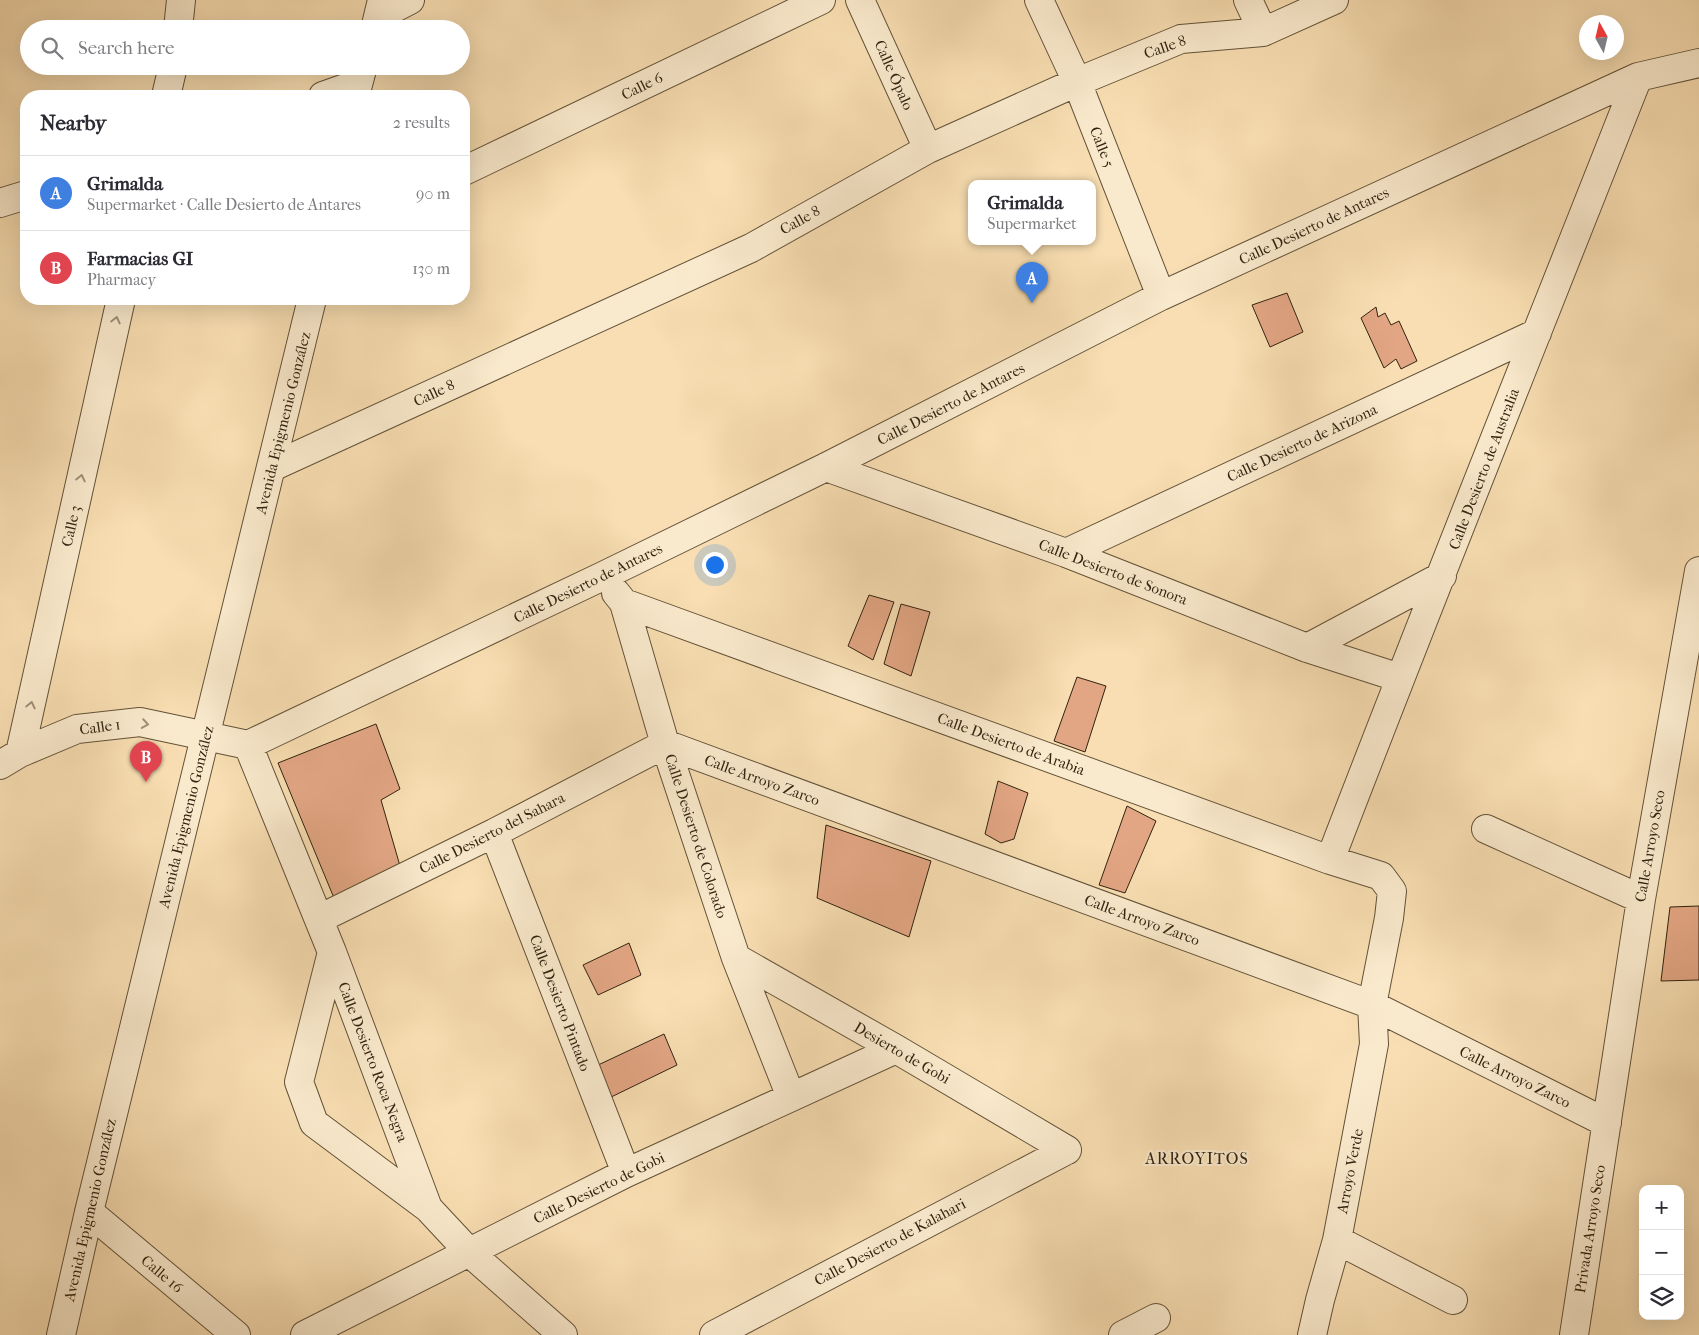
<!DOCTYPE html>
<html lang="en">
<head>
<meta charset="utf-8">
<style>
	:root { --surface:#fff; --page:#f7f7f7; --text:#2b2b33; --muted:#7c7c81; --line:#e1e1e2; --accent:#0b8043 }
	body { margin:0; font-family:"IM FELL French Canon",serif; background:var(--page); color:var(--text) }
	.controls { position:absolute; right:15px; bottom:15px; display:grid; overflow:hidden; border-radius:10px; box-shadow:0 5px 20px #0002 }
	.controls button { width:45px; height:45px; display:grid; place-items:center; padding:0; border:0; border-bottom:1px solid var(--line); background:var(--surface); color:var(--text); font:25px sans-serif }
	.compass { position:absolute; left:1579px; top:15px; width:45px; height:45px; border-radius:50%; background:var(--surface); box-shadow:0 5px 20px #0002; rotate:352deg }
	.you { position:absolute; left:714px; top:564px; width:18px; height:18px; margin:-12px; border:4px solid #fff; border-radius:50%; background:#1a73e8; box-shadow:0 0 0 8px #1a73e833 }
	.badge { display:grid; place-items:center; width:32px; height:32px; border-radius:50%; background:var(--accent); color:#fff; font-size:16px; font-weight:700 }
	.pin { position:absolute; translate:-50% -41px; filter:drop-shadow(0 1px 2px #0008) }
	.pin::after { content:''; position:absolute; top:26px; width:18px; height:15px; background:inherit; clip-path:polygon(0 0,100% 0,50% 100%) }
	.popup { position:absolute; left:968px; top:180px; width:128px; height:65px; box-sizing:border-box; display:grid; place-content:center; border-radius:10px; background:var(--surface); filter:drop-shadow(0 1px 4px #0005); font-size:16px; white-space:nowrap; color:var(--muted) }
	.popup b { font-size:19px; color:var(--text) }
	.popup::after { content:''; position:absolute; left:50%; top:100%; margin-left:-10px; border:10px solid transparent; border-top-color:var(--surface) }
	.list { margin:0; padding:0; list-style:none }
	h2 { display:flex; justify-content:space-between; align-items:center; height:65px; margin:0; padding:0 20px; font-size:21px }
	h2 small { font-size:16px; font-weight:400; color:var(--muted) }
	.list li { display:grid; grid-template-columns:32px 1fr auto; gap:15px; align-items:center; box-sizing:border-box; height:75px; padding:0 20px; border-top:1px solid var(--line) }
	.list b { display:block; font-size:19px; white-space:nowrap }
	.list p { margin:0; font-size:16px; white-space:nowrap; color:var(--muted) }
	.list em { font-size:16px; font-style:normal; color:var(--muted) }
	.icon { flex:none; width:28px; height:28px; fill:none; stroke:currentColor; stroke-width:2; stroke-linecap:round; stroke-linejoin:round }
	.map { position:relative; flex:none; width:1699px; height:1335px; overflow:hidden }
	.search { position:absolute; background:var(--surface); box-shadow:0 5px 20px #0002; left:20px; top:20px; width:450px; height:55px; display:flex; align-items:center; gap:12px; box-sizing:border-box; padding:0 18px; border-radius:28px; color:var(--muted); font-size:19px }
	.panel { position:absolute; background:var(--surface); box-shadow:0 5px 20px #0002; left:20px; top:90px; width:450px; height:215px; border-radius:20px }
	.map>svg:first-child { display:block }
</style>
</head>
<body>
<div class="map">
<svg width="1699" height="1335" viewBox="0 0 1699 1335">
	<rect width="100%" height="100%" fill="#f8deb2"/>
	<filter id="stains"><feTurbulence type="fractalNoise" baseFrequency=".004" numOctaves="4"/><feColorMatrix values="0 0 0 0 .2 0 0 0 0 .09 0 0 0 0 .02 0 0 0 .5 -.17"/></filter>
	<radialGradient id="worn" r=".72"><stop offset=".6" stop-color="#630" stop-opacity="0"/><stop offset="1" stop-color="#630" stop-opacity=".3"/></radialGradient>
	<path fill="#e3a684" stroke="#312310" d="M1287 293 1303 332 1270 347 1252 305Z
		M1376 307 1378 317 1385 313 1391 325 1399 321 1417 361 1401 369 1396 359 1384 368 1361 318Z
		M869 595 894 602 873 660 848 646Z
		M901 604 930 612 911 676 884 664Z
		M1077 677 1106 686 1085 752 1054 741Z
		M376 724 400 789 381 800 400 866 334 898 278 763Z
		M998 781 1028 793 1014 839 1001 843 985 834Z
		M1127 806 1156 821 1125 893 1099 885Z
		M826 825 931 861 909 937 817 898Z
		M1699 906V980L1661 981 1670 907Z
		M629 943 641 975 598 995 583 965Z
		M664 1034 677 1065 605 1100 596 1066Z"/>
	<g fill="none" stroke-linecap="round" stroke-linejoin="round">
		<defs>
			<path id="minor" d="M860 0 928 149
				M1039 0 1077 82 1161 296
				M1248 0 1263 32
				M379 16 410 0
				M178 29 181 0
				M166 96 173 66
				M323 96 357 84
				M464 171 821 0
				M0 203 26 195
				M272 467 751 248 928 149 1077 82 1181 39 1263 32 1334 0
				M826 467 1066 553 1307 648 1400 678
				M1066 553 1537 333
				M616 593 624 603 665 744 736 958 791 1097
				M624 603 1330 860 1381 876 1392 891 1389 918 1372 1005 1374 1044 1337 1240 1320 1300 1312 1335
				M1307 648 1442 576
				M248 745 332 952 428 1208 470 1253 563 1335
				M20 753 121 299
				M0 765 20 753 77 729 140 722 248 745 603 576 826 467 1161 296 1638 77 1699 63
				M1486 829 1641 899
				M494 833 626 1173
				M1330 860C1430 599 1535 338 1638 77
				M319 919 494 833 665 744 1372 1005 1607 1123
				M332 952 299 1082 314 1123 428 1208
				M736 958 896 1049 1067 1150
				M1337 1240 1453 1300
				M305 1335 626 1173 896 1049
				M714 1335 1067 1150
				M1123 1335 1156 1318
				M1574 1335 1641 899 1699 571"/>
			<path id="tertiary" d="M375 29 382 0
				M355 96 363 66
				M89 1212 236 1335
				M61 1335 89 1212 312 299"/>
		</defs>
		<use href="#minor" stroke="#635238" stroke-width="30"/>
		<use href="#tertiary" stroke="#635238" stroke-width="30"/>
		<use href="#minor" stroke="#faeacd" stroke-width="28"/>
		<use href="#tertiary" stroke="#faeacd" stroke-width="28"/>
	</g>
	<defs><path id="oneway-chevron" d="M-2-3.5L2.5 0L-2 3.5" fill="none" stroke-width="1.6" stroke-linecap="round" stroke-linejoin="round" transform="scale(1.25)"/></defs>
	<g stroke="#a09078">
		<use href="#oneway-chevron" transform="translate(116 320) rotate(-77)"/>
		<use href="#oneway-chevron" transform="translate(81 478) rotate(-77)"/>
		<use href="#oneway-chevron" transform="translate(31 705) rotate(-77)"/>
		<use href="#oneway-chevron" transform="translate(145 724) rotate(9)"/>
	</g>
	<g text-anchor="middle" stroke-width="4" stroke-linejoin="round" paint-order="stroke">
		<g font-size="15" fill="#312310" stroke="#faeacd">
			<text transform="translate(1165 47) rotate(-19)" y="5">Calle 8</text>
			<text transform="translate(894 75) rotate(66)" y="5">Calle Ópalo</text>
			<text transform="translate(642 86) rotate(-26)" y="5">Calle 6</text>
			<text transform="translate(1102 147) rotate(68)" y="5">Calle 5</text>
			<text transform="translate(800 220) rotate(-29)" y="5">Calle 8</text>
			<text transform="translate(1314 226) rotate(-25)" y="5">Calle Desierto de Antares</text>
			<text transform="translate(434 393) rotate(-25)" y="5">Calle 8</text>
			<text transform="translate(951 404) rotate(-27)" y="5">Calle Desierto de Antares</text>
			<text transform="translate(283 423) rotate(-76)" y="5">Avenida Epigmenio González</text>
			<text transform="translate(1302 443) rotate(-25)" y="5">Calle Desierto de Arizona</text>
			<text transform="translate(1484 469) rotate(-69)" y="5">Calle Desierto de Australia</text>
			<text transform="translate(71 526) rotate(-77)" y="5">Calle 3</text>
			<text transform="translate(1113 572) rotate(21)" y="5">Calle Desierto de Sonora</text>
			<text transform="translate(588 583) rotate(-26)" y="5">Calle Desierto de Antares</text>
			<text transform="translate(100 727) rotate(-8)" y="5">Calle 1</text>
			<text transform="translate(1011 744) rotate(20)" y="5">Calle Desierto de Arabia</text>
			<text transform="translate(762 780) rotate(20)" y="5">Calle Arroyo Zarco</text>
			<text transform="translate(186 817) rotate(-76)" y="5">Avenida Epigmenio González</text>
			<text transform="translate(492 833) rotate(-27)" y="5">Calle Desierto del Sahara</text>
			<text transform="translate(696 836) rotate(72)" y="5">Calle Desierto de Colorado</text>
			<text transform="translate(1650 846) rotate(-80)" y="5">Calle Arroyo Seco</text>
			<text transform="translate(1142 920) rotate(20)" y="5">Calle Arroyo Zarco</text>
			<text transform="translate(560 1003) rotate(69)" y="5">Calle Desierto Pintado</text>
			<text transform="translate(902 1053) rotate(30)" y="5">Desierto de Gobi</text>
			<text transform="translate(373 1062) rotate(69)" y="5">Calle Desierto Roca Negra</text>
			<text transform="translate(1515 1077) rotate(26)" y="5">Calle Arroyo Zarco</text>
			<text transform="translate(1350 1171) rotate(-79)" y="5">Arroyo Verde</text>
			<text transform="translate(599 1188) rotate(-26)" y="5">Calle Desierto de Gobi</text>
			<text transform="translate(90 1210) rotate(-77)" y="5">Avenida Epigmenio González</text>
			<text transform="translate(1590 1229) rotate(-81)" y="5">Privada Arroyo Seco</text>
			<text transform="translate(890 1242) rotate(-28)" y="5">Calle Desierto de Kalahari</text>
			<text transform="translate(162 1274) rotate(40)" y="5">Calle 16</text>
		</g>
		<g font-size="16" letter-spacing="1" fill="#312310" stroke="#faeacd">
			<text x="1197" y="1164">ARROYITOS</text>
		</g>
	</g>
	<rect width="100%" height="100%" filter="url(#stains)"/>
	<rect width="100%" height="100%" fill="url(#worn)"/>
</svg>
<div class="controls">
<button>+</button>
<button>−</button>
<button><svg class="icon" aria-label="layers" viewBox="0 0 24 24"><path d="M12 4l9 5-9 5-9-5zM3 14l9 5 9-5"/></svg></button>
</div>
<svg class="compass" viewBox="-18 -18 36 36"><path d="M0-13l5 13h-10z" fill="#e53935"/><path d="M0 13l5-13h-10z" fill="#7c7c81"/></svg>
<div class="you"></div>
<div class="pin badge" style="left:1032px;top:303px;background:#3f7fe0">A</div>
<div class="popup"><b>Grimalda</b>Supermarket</div>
<div class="pin badge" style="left:146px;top:782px;background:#e0444e">B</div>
<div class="search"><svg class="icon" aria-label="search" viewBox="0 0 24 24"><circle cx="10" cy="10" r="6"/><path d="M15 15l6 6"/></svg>Search here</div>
<section class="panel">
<h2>Nearby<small>2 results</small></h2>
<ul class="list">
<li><span class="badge" style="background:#3f7fe0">A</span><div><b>Grimalda</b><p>Supermarket · Calle Desierto de Antares</p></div><em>90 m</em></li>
<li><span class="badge" style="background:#e0444e">B</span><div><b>Farmacias GI</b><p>Pharmacy</p></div><em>130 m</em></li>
</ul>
</section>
</div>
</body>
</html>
